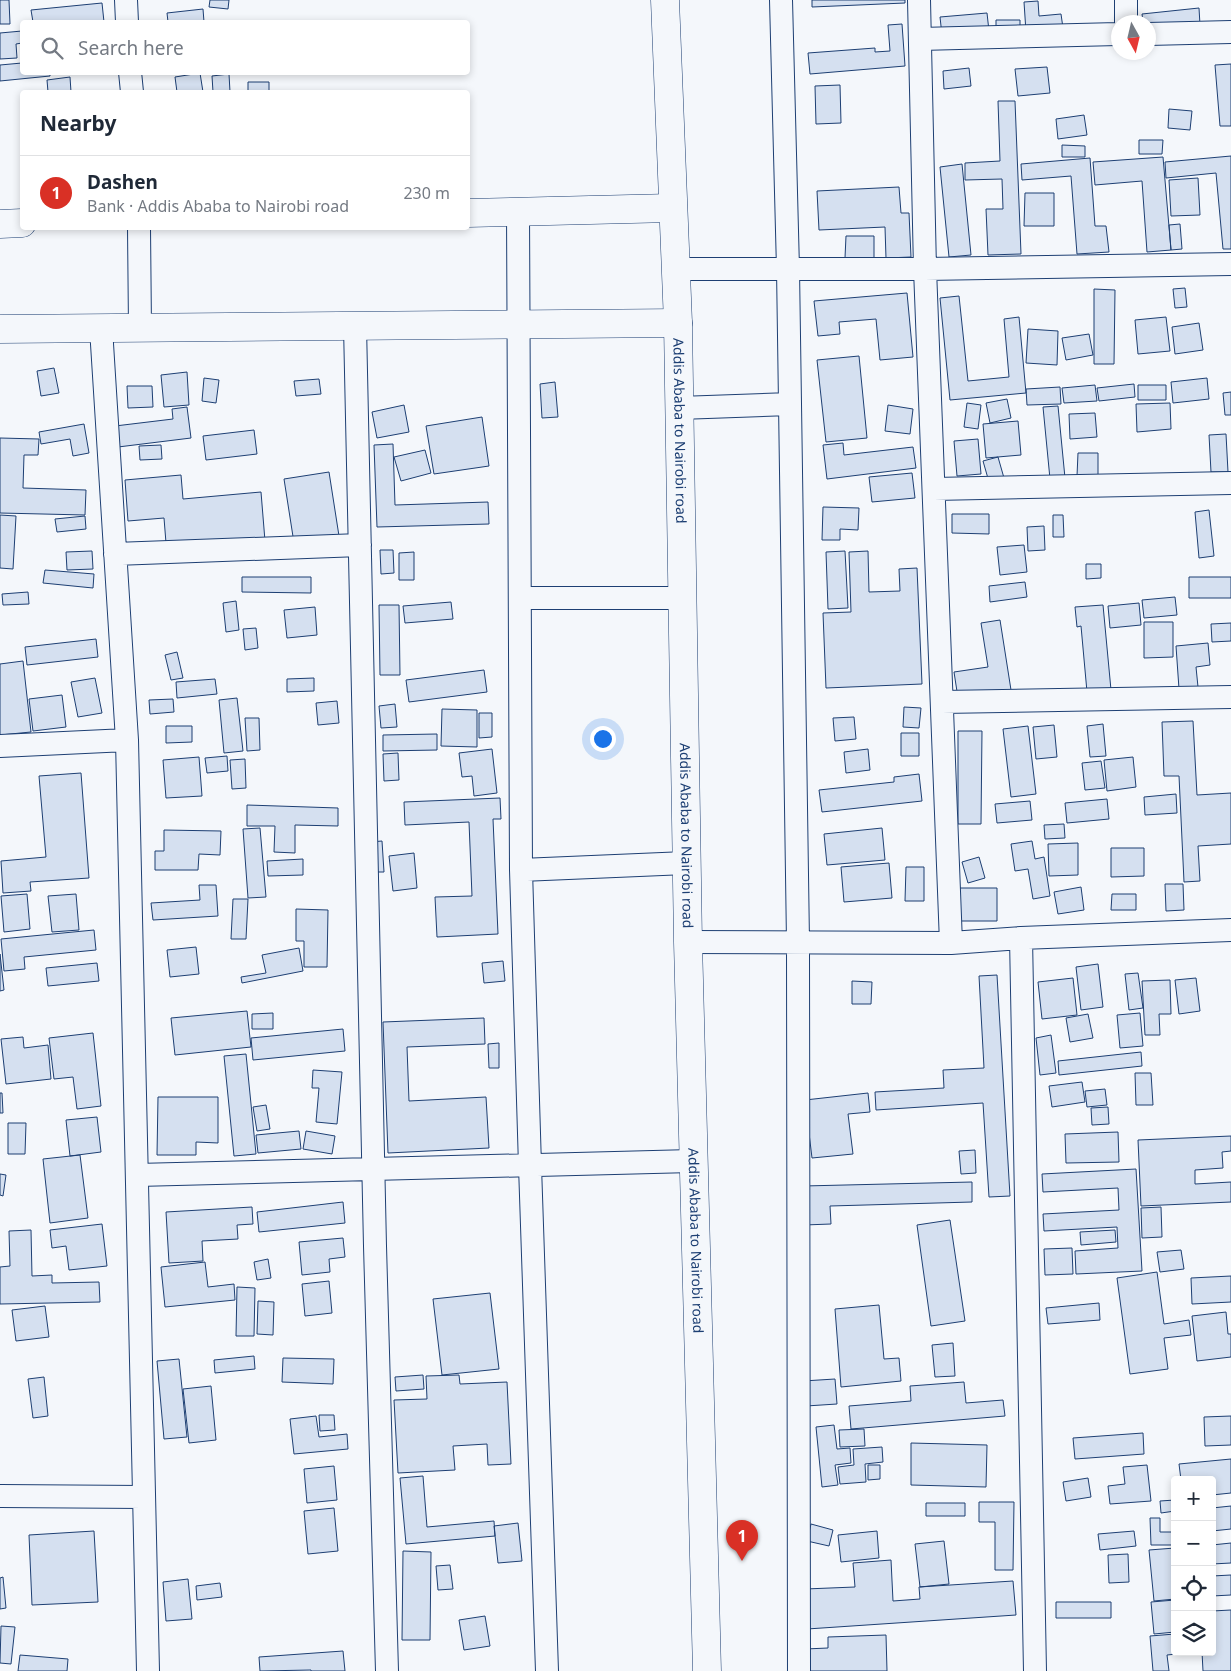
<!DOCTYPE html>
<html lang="en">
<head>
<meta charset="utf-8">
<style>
	:root { --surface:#fff; --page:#f2f2f3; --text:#1f2937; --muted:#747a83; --line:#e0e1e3; --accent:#d93025 }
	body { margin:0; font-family:"Noto Sans",sans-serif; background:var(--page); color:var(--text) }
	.controls { position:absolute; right:15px; bottom:15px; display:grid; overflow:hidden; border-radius:5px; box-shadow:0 2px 8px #0003 }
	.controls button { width:45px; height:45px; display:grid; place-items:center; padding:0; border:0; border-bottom:1px solid var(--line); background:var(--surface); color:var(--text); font:25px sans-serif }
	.compass { position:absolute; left:1111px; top:15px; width:45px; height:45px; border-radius:50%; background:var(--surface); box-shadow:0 2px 8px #0003; rotate:172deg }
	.you { position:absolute; left:602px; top:738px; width:18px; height:18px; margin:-12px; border:4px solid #fff; border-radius:50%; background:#1a73e8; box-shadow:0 0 0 8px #1a73e833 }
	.badge { display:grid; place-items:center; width:32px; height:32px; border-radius:50%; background:var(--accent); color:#fff; font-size:16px; font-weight:700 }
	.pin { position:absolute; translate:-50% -41px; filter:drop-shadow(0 1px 2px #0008) }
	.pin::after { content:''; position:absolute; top:26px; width:18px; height:15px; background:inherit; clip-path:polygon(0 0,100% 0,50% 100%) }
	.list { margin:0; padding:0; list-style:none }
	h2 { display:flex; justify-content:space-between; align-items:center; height:65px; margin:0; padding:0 20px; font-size:21px }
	h2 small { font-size:16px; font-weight:400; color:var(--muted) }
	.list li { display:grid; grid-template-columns:32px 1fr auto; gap:15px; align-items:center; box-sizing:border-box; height:75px; padding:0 20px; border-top:1px solid var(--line) }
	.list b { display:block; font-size:19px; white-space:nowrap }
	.list p { margin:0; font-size:16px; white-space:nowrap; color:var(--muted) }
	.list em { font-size:16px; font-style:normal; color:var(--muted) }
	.icon { flex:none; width:28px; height:28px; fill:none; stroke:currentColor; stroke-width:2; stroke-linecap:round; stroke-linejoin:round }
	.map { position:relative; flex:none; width:1231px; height:1671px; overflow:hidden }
	.search { position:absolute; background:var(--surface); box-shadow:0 2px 8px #0003; left:20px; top:20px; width:450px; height:55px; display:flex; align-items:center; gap:12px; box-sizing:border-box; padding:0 18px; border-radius:5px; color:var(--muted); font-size:19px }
	.panel { position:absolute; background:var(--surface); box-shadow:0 2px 8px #0003; left:20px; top:90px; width:450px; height:140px; border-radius:5px }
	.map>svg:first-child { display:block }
</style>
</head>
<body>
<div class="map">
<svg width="1231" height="1671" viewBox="0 0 1231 1671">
	<rect width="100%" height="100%" fill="#f4f7fb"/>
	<path fill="#d5e0f0" stroke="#1d3f73" d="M0 0H9L10 24H0Z
		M210 0H229L228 9 209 7Z
		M812 0H905V3L812 7Z
		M1038 1 1039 16 1061 14 1063 28 1026 32 1024 2Z
		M102 3 104 22H33L31 10Z
		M1199 8 1200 25 1148 31V22H1143L1142 14Z
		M203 9 204 22H168L167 13Z
		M987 13 989 31 942 35 940 17Z
		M996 20H1020V31H996Z
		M902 24 905 66 810 74 808 53 875 48V52L890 51 888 25Z
		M22 31V43L16 44 17 58 0 59V33Z
		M22 63V72H50V76L0 81V65Z
		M1231 64V126H1220L1215 65Z
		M1047 67 1050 93 1018 96 1015 69Z
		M969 68 971 86 944 89 943 71Z
		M200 73 203 92H177L175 77Z
		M229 74 230 92H213L212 76Z
		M70 77 71 92H48L47 80Z
		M248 82H269V92H248Z
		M840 85 841 123 816 124 815 86Z
		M998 101H1015L1021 254 988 255 986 209H1003L1002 179 965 180V163L1000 161Z
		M1169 109 1192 111 1190 130 1168 128Z
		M1084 115 1087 135 1058 139 1056 119Z
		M1139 140H1163L1162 154H1139Z
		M1062 145 1085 146V157H1062Z
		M1231 156V249H1223L1216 173 1166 178 1165 162Z
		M1163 157 1171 250 1147 252 1142 181 1095 185 1093 162Z
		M1090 158 1095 226H1106L1109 252 1077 254 1071 176 1022 180 1021 164Z
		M962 164 971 255 949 257 940 167Z
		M1198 178 1200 215 1171 216 1169 180Z
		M899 187 901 213H909L911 257 886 258 885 227 819 230 817 191Z
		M1025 193H1054V226H1024Z
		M1180 224 1182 249 1171 250 1169 225Z
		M846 236H874V259L845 258Z
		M1185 288 1187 307 1175 308 1173 289Z
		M1094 289 1115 290 1114 364H1094Z
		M907 293 913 357 880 360 876 319 839 322 840 334 818 336 814 301Z
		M959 296 968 381 1009 377 1004 319 1019 317 1026 393 950 400 940 298Z
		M1166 317 1170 351 1138 354 1135 320Z
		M1199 323 1203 350 1175 354 1172 327Z
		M1028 329 1058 331 1057 365 1026 363Z
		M1089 334 1093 355 1066 360 1062 338Z
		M859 356 867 438 826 442 817 360Z
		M54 368 59 393 41 396 37 371Z
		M187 372 189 405 164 407 161 375Z
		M204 378 219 380 216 403 202 401Z
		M1207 378 1209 399 1173 403 1171 382Z
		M319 379 321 394 296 396 294 381Z
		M555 382 558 417 542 418 540 384Z
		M1134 384 1135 397 1099 401 1097 388Z
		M1095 385 1097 401 1064 403 1062 388Z
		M1138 385H1166V400H1138Z
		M127 386H152L153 407 128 408Z
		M1060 387 1061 404 1027 405 1026 389Z
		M1231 392V415H1225L1223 393Z
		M1007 399 1011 418 990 423 986 403Z
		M967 403 981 405 978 429 964 427Z
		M1170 403 1171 429 1137 432 1136 404Z
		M404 405 409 432 377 438 372 412Z
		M888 405 913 409 910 434 885 431Z
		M1058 406 1065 478 1050 479 1043 407Z
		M187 407 191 438 118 447 115 426 173 419 172 409Z
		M1095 413 1097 437 1070 439 1069 414Z
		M482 417 489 466 434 474 426 426Z
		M1018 421 1021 455 986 458 983 424Z
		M84 424 89 453 73 456 70 439 41 444 39 432Z
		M254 430 257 454 206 460 203 436Z
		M1226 434 1228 472H1211L1209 435Z
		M0 438 39 439 38 455H24L23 488 86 490 85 515 0 513Z
		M978 439 981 474 957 476 954 441Z
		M843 443 844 455 913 447 916 468 827 479 823 445Z
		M393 444 395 505 488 502 489 524 377 527 374 445Z
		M161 445 162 459 140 460 139 446Z
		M425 450 431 473 401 481 394 457Z
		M1078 453H1098V477L1077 476Z
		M998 457 1004 478 989 482 983 461Z
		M329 472 339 536 294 543 284 479Z
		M912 473 915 498 872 502 869 477Z
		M181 475 183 499 261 492 265 541 166 543 164 518 128 521 125 480Z
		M823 507 859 508 858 530 840 529V540H822Z
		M1209 510 1214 556 1199 558 1195 512Z
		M952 514H989V534L952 533Z
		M0 515 16 516 13 569 0 568Z
		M1053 515H1063L1064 537H1053Z
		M85 516 86 529 57 532 55 519Z
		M1044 526 1045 550 1028 551 1027 527Z
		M1024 545 1027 572 1000 575 997 547Z
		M380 550H393L394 573 381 574Z
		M92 551 93 569 67 570 66 552Z
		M845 551 848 608 828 609 826 552Z
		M868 551 869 592 900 591 899 569 917 568 922 684 826 688 823 613 851 612 849 552Z
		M414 552V580H399V553Z
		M1086 564H1101V578L1086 579Z
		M45 570 94 574 93 588 43 583Z
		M242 577H311V593L242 592Z
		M1189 577H1231V598H1189Z
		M1025 582 1027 597 990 602 989 586Z
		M28 592 29 604 3 605 2 594Z
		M1175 597 1177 615 1144 618 1142 600Z
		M236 601 239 630 226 632 223 603Z
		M451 602 453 619 405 623 403 606Z
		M1139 603 1141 625 1110 628 1108 606Z
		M379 605H399L400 675H380Z
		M1103 605 1111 690 1087 692 1081 626 1077 627 1075 607Z
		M315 607 317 635 287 638 284 610Z
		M1000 620 1011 690 958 698 954 672 988 667 981 623Z
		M1144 622H1173V657L1144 658Z
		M1231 623V641L1212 642 1211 624Z
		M256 628 258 648 245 650 243 629Z
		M96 639 98 657 27 665 25 647Z
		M1208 643 1210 665 1196 667 1198 687 1179 689 1176 646Z
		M177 652 183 678 171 680 165 655Z
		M23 661 31 732 0 735V664Z
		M484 670 487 692 409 702 406 680Z
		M95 678 102 713 78 717 71 682Z
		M314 678V691L287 692V679Z
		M215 679 217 694 177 698 176 682Z
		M62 695 66 727 33 731 29 699Z
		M237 698 243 751 224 753 219 700Z
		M173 699 174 712 150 714 149 700Z
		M337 701 339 723 318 725 316 703Z
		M395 704 397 727 381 728 379 706Z
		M904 707 921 708 919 728 903 727Z
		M442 709 477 710V747L441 746Z
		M479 713H492V737L479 738Z
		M854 717 856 739 835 741 833 718Z
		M245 718H259L260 750 247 751Z
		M1193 721 1197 795 1231 793V844L1198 846 1200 881 1184 882 1179 776H1164L1162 722Z
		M1103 724 1106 756 1090 757 1087 726Z
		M1054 725 1057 757 1036 759 1033 727Z
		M166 726H192V742L166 743Z
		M1028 726 1036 794 1011 797 1003 729Z
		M958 731H982L981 824H958Z
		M901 733H919V756H901Z
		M437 734V750L383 751V735Z
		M492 749 497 793 474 796 472 776 462 777 459 753Z
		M868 749 870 770 846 773 844 752Z
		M398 753 399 780 384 781 383 754Z
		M227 756 228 771 207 773 205 758Z
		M199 757 202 796 166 798 163 760Z
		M1133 757 1136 787 1107 791 1104 760Z
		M245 759 246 788 232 789 230 760Z
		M1101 761 1105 788 1085 790 1082 763Z
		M81 773 89 878 30 882 31 891 3 893 1 861 46 857 39 776Z
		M919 774 922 801 822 812 819 790 894 782V777Z
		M1176 794 1177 813 1145 815 1144 797Z
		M500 798 501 819H493L498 934 437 937 435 897 472 896 469 822 405 825 404 802Z
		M1107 799 1109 819 1067 823 1065 803Z
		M1030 801 1032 820 997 823 995 804Z
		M247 805 338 808V826L295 825V853L274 852 275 826H247Z
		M1064 824 1065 838 1045 839 1044 825Z
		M260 828 266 897 248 898 243 829Z
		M882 828 885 860 827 865 824 834Z
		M164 830 221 831 220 855 199 854 198 870H155V851H164Z
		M382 841 384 872H372L370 842Z
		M1032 841 1035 859 1044 857 1050 896 1033 899 1028 869 1015 871 1011 844Z
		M1078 843V875L1049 876 1048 844Z
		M1111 848H1144V876L1111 877Z
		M414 853 417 888 393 891 389 856Z
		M979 857 985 878 968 883 962 862Z
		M303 859V875L268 876 267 861Z
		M889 863 892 898 844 902 841 867Z
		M906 867H924V901H905Z
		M1165 884H1183L1184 910 1166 911Z
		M199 885H216L218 916 153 920 151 903 200 900Z
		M1081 887 1084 910 1058 914 1054 892Z
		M956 888H997V921H956Z
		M27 894 30 929 4 932 1 896Z
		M76 894 79 930 52 932 48 896Z
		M1112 894H1136V910H1111Z
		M233 899H248L246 939H231Z
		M296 909 328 910 327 967H304V941H296Z
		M94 930 96 950 24 957 25 969 4 971 1 939Z
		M196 947 199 974 170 977 167 950Z
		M299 948 303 971 242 983 241 977 266 973 262 955Z
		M0 954 4 990 0 991Z
		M503 961 505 981 484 983 482 963Z
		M97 963 99 981 48 986 46 968Z
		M1098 964 1103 1007 1081 1010 1076 967Z
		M1138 973 1143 1008 1129 1010 1125 974Z
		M997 975 1010 1196 989 1197 983 1103 876 1110 875 1092 944 1088 943 1070 984 1068 979 976Z
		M1073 978 1077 1015 1042 1019 1038 982Z
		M1196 978 1200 1011 1179 1014 1175 980Z
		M1170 980 1171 1014H1159L1160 1035H1145L1142 981Z
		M852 981 872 982 871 1004H852Z
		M247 1011 251 1047 175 1055 171 1018Z
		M273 1013V1029H252V1014Z
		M1140 1013 1143 1046 1120 1048 1117 1015Z
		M1088 1014 1093 1038 1070 1042 1066 1018Z
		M484 1018 485 1044 407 1047 409 1101 486 1097 489 1148 388 1153 383 1022Z
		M343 1029 345 1051 253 1060 251 1038Z
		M93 1033 101 1106 77 1109 73 1077 54 1079 49 1038Z
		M1051 1035 1056 1073 1040 1075 1036 1038Z
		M23 1037 24 1048 48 1045 51 1079 6 1084 1 1039Z
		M499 1043V1068H489L488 1044Z
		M1141 1052 1142 1066 1059 1075 1058 1061Z
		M246 1054 256 1154 234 1156 224 1056Z
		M313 1070 342 1072 337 1124 316 1122 319 1088H312Z
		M1135 1073H1151L1153 1105H1136Z
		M1082 1082 1085 1102 1052 1107 1049 1086Z
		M1105 1089 1107 1105 1087 1107 1085 1091Z
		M0 1093H2L3 1113H0Z
		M868 1093 870 1112 848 1114 853 1154 812 1158 805 1100Z
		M158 1097H218V1143L196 1142V1155H157Z
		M266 1105 270 1129 257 1131 253 1107Z
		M1108 1107 1109 1124 1092 1125 1091 1108Z
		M97 1117 101 1152 70 1156 66 1120Z
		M8 1123H26L25 1154H8Z
		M299 1131 301 1149 258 1153 256 1135Z
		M306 1131 335 1136 332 1154 303 1149Z
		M1118 1132 1119 1162 1066 1163 1065 1134Z
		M1231 1136V1151L1222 1152 1223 1168 1195 1170V1184L1231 1182V1202L1141 1206 1138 1140Z
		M975 1150 976 1173 961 1174 959 1151Z
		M80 1155 88 1218 50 1223 43 1159Z
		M1136 1169 1142 1271 1076 1274 1075 1251 1118 1248 1117 1227 1044 1231 1043 1214 1119 1210 1118 1188 1043 1192 1042 1174Z
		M0 1174 6 1175 3 1196 0 1195Z
		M972 1182V1202L830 1206 831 1224 804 1225 803 1186Z
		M343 1202 345 1223 259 1232 257 1212Z
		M252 1207 253 1224 237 1225 238 1239 202 1241 203 1261 169 1263 166 1212Z
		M1161 1207 1162 1237 1142 1238 1141 1208Z
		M950 1220 965 1321 931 1326 917 1225Z
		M102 1224 107 1266 69 1270 66 1246 52 1248 50 1230Z
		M31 1230 32 1276 52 1275V1283L99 1282 100 1302 0 1304V1267L10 1266 9 1231Z
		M1115 1230 1116 1242 1081 1245 1080 1232Z
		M343 1238 345 1257 329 1259 330 1272 302 1275 299 1242Z
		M1072 1248 1073 1274 1045 1275 1044 1249Z
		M1181 1250 1184 1269 1160 1272 1157 1252Z
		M268 1259 271 1278 257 1280 254 1262Z
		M205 1262 208 1287 234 1284 235 1300 165 1307 161 1267Z
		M1157 1272 1164 1324 1189 1320 1191 1335 1164 1338 1168 1369 1130 1374 1117 1278Z
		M1231 1276V1302L1192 1304 1191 1278Z
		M329 1281 332 1313 305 1316 302 1284Z
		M237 1287 255 1288 254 1336H236Z
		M490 1293 499 1369 442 1375 433 1299Z
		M258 1301 274 1302 273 1335 257 1334Z
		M1099 1303 1100 1320 1048 1324 1046 1308Z
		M879 1305 884 1359 899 1358 901 1381 841 1387 835 1309Z
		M45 1306 49 1337 16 1341 12 1310Z
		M1226 1312 1228 1334H1231V1357L1197 1361 1192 1316Z
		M953 1343 955 1376 935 1377 932 1345Z
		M254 1356 255 1369 215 1373 214 1360Z
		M283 1358 334 1359 333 1384 282 1382Z
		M179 1359 187 1437 164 1439 157 1361Z
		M423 1375 424 1389 396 1391 395 1377Z
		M459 1375 460 1384 507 1382 511 1464 488 1465 487 1444 453 1446 455 1470 398 1473 394 1400 427 1399 426 1376Z
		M44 1377 48 1416 33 1418 28 1379Z
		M835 1379 837 1404 806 1406 803 1381Z
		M964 1382 966 1403 1003 1400 1005 1416 851 1429 849 1406 911 1401 910 1386Z
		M211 1386 216 1440 189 1443 183 1389Z
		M319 1415H334L335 1430 320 1431Z
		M316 1416 319 1437 347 1434 348 1449 294 1454 290 1419Z
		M1231 1416V1445L1205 1446 1204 1417Z
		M834 1425 837 1449 850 1448 851 1463 835 1465 838 1485 822 1487 816 1427Z
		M864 1429 865 1446 840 1447 839 1430Z
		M1143 1433 1144 1454 1075 1459 1073 1438Z
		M911 1443 987 1445 986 1487 911 1485Z
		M882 1447 883 1462 865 1464 866 1482 840 1484 838 1467 854 1465 853 1449Z
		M1231 1459V1493L1212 1495V1480H1181L1179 1464Z
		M868 1465H880V1479L868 1480Z
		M1147 1465 1151 1501 1110 1504 1108 1486 1125 1484 1123 1467Z
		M334 1466 337 1500 307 1503 304 1469Z
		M423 1476 427 1527 494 1521 495 1536 406 1544 400 1478Z
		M1088 1478 1091 1497 1066 1501 1063 1482Z
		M1175 1500V1511L1161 1513 1160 1501Z
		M979 1502H1014L1013 1570H995V1522H979Z
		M926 1503H965V1516H926Z
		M1231 1506V1529L1212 1531V1508Z
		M334 1508 338 1551 308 1554 304 1511Z
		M1150 1518H1160V1532H1175V1545H1151Z
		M518 1523 522 1561 498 1563 494 1526Z
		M811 1524 833 1530 829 1546 807 1541Z
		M94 1531 98 1602 32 1605 29 1535Z
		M877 1531 879 1558 841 1562 838 1535Z
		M1134 1531 1136 1546 1100 1550 1098 1534Z
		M944 1541 949 1584 920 1587 915 1544Z
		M1231 1543V1563L1212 1564V1545Z
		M1175 1548V1599L1154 1601 1149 1550Z
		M403 1551 431 1552 430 1640H402Z
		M1128 1554 1129 1582 1109 1583 1108 1555Z
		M891 1560 893 1601 920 1599 919 1587 1013 1581 1016 1615 807 1629 805 1589 855 1587 853 1563Z
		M450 1565 453 1589 438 1590 436 1566Z
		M1231 1575V1595L1212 1596V1576Z
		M3 1577 6 1608 0 1609V1578Z
		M188 1579 192 1619 166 1621 163 1582Z
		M220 1583 222 1597 197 1600 196 1586Z
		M1175 1600V1632L1154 1634 1151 1602Z
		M1056 1602H1111V1618H1056Z
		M1231 1610V1671H1203L1202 1652H1212V1611Z
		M485 1616 490 1646 464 1650 459 1620Z
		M1 1626 15 1627 11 1664 0 1663Z
		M1175 1634V1652H1197L1167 1655 1169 1671H1153L1150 1636Z
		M886 1635 887 1671H806L805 1649 828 1648V1637Z
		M343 1651 345 1671H311V1670L260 1671 259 1657Z
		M20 1655 68 1659 67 1671H18Z"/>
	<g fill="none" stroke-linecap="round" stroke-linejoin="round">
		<defs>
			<path id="street" d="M126 0 127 22
				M781 0 788 269 798 942 799 1671
				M919 0 925 269 951 943
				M1126 0V22
				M1148 34 1231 32
				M920 39 1118 34
				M130 72 132 92
				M518 211 521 870 530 1166 547 1671
				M139 228 140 328
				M675 269H925L1231 264
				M355 326 375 1246 387 1671
				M101 328 127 740 148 1671
				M679 408 790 404
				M934 489 1231 483
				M115 554 360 545
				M521 598H683
				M942 702 1231 697
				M0 746 127 740
				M521 870 686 863
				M1021 938 1035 1671
				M688 942 951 943 1021 938 1231 930
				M137 1175 692 1161
				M0 1496 143 1497"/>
			<path id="secondary" d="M468 213 672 208
				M0 224 22 223
				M0 329 678 323"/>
			<g id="highway">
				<path id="s1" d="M665 0 678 323 688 942 707 1671"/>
			</g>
		</defs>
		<use href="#street" stroke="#1d3f73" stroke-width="24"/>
		<use href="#secondary" stroke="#1d3f73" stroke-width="29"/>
		<use href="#highway" stroke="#1d3f73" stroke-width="29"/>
		<use href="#street" stroke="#f4f7fb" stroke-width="22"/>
		<use href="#secondary" stroke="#f4f7fb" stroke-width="28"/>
		<use href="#highway" stroke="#f4f7fb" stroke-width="28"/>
	</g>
	<g text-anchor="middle" stroke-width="4" stroke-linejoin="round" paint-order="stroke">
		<g font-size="14" fill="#1d3f73" stroke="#f4f7fb">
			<text dy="5" stroke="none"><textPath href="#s1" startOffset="431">Addis Ababa to Nairobi road</textPath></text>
			<text dy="5" stroke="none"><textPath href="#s1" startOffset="836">Addis Ababa to Nairobi road</textPath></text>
			<text dy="5" stroke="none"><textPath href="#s1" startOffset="1241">Addis Ababa to Nairobi road</textPath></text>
		</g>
	</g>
</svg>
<div class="controls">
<button>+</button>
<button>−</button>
<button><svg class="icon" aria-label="locate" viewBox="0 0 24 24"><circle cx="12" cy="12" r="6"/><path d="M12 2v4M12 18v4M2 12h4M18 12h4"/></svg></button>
<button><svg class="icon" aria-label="layers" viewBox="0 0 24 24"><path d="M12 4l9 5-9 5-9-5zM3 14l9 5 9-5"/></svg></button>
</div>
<svg class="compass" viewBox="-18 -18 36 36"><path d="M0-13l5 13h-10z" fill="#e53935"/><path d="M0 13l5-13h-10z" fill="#747a83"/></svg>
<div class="you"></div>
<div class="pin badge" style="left:742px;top:1561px">1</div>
<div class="search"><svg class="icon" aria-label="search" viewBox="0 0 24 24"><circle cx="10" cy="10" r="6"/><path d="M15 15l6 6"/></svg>Search here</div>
<section class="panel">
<h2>Nearby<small></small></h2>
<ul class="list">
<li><span class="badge">1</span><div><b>Dashen</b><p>Bank · Addis Ababa to Nairobi road</p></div><em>230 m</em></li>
</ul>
</section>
</div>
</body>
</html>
